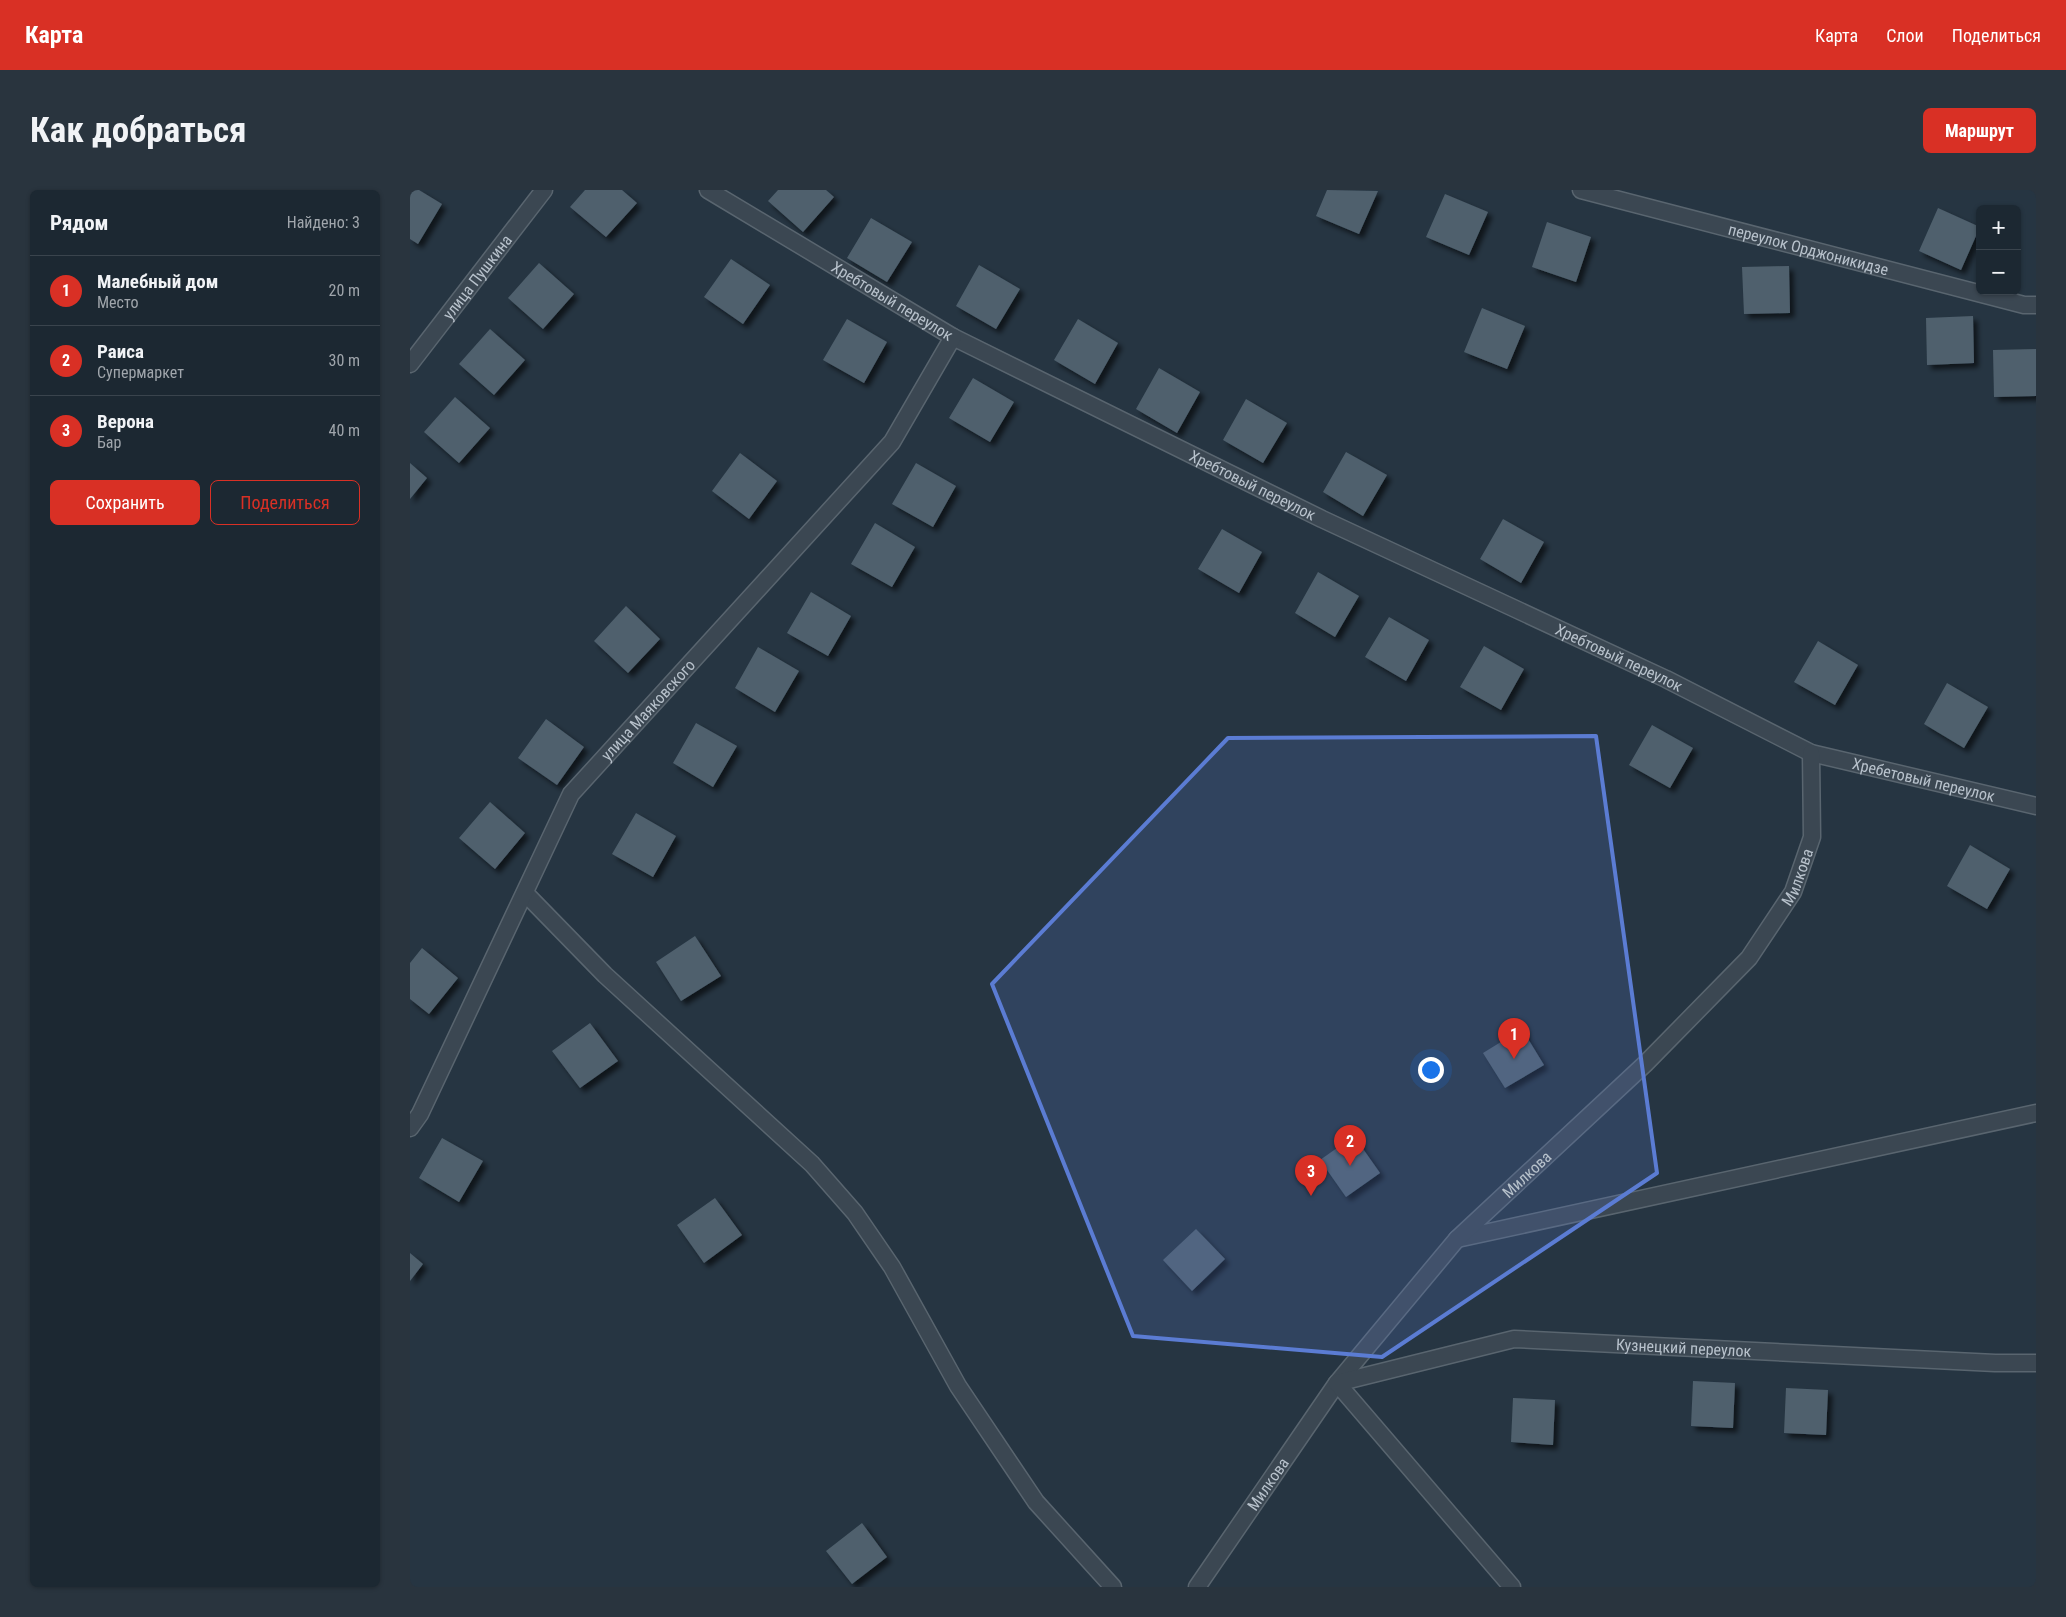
<!DOCTYPE html>
<html lang="ru">
<head>
<meta charset="utf-8">
<style>
	:root { --surface:#1c2832; --page:#29343e; --text:#f1f3f6; --muted:#a0a6ac; --line:#3a444d; --accent:#d93025 }
	body { margin:0; font-family:"Roboto Condensed",sans-serif; background:var(--page); color:var(--text) }
	.controls { position:absolute; right:15px; top:15px; display:grid; overflow:hidden; border-radius:8px; box-shadow:0 1px 4px #0004 }
	.controls button { width:45px; height:45px; display:grid; place-items:center; padding:0; border:0; border-bottom:1px solid var(--line); background:var(--surface); color:var(--text); font:25px sans-serif }
	.you { position:absolute; left:1020px; top:879px; width:18px; height:18px; margin:-12px; border:4px solid #fff; border-radius:50%; background:#1a73e8; box-shadow:0 0 0 8px #1a73e833 }
	.badge { display:grid; place-items:center; width:32px; height:32px; border-radius:50%; background:var(--accent); color:#fff; font-size:16px; font-weight:700 }
	.pin { position:absolute; translate:-50% -41px; filter:drop-shadow(0 1px 2px #0008) }
	.pin::after { content:''; position:absolute; top:26px; width:18px; height:15px; background:inherit; clip-path:polygon(0 0,100% 0,50% 100%) }
	.list { margin:0; padding:0; list-style:none }
	h2 { display:flex; justify-content:space-between; align-items:center; height:65px; margin:0; padding:0 20px; font-size:21px }
	h2 small { font-size:16px; font-weight:400; color:var(--muted) }
	.list li { display:grid; grid-template-columns:32px 1fr auto; gap:15px; align-items:center; box-sizing:border-box; height:70px; padding:0 20px; border-top:1px solid var(--line) }
	.list b { display:block; font-size:19px; white-space:nowrap }
	.list p { margin:0; font-size:16px; white-space:nowrap; color:var(--muted) }
	.list em { font-size:16px; font-style:normal; color:var(--muted) }
	.actions { display:flex; gap:10px; padding:15px 20px }
	.actions a { flex:1; padding:11px 0; border:1px solid var(--accent); border-radius:8px; text-align:center; font-size:18px; color:var(--accent) }
	.actions .main { background:var(--accent); color:#fff }
	.map { position:relative; flex:none; width:1626px; height:1397px; overflow:hidden; border-radius:8px }
	header { display:flex; align-items:center; gap:30px; box-sizing:border-box; height:70px; padding:0 25px; background:var(--accent); color:#fff }
	header strong { font-size:24px }
	nav { display:flex; gap:28px; margin-inline-start:auto; font-size:18px }
	.intro { display:flex; align-items:center; justify-content:space-between; box-sizing:border-box; height:120px; padding:0 30px }
	h1 { margin:0; font-size:35px }
	.button { padding:12px 22px; border-radius:8px; background:var(--accent); color:#fff; font-size:18px; font-weight:700 }
	main { display:flex; gap:30px; padding:0 30px }
	aside { flex:1; background:var(--surface); border-radius:8px; box-shadow:0 1px 4px #0004 }
	.map>svg:first-child { display:block }
</style>
</head>
<body>
<header>
<strong>Карта</strong>
<nav><a>Карта</a><a>Слои</a><a>Поделиться</a></nav>
</header>
<div class="intro"><h1>Как добраться</h1><a class="button">Маршрут</a></div>
<main>
<aside>
<h2>Рядом<small>Найдено: 3</small></h2>
<ul class="list">
<li><span class="badge">1</span><div><b>Малебный дом</b><p>Место</p></div><em>20 m</em></li>
<li><span class="badge">2</span><div><b>Раиса</b><p>Супермаркет</p></div><em>30 m</em></li>
<li><span class="badge">3</span><div><b>Верона</b><p>Бар</p></div><em>40 m</em></li>
</ul>
<div class="actions"><a class="main">Сохранить</a><a>Поделиться</a></div>
</aside>
<div class="map">
<svg width="1626" height="1397" viewBox="0 0 1626 1397">
	<defs>
		<filter id="shadow"><feDropShadow dx="4.5" dy="4.5" stdDeviation="2.5" flood-color="#0009"/></filter>
	</defs>
	<rect width="100%" height="100%" fill="#263542"/>
	<path fill="#4f606d" filter="url(#shadow)" d="M0 0H9L32 14 8 54 0 49Z
		M175 0H212L227 13 196 47 160 17Z
		M368 0H416L424 7 393 42 358 11Z
		M917 0 968 1 949 44 906 26Z
		M1035 4 1078 22 1059 65 1016 47Z
		M1528 18 1570 37 1551 80 1509 61Z
		M461 28 502 52 477 92 437 68Z
		M1137 32 1181 47 1166 92 1122 77Z
		M321 69 360 95 333 134 294 107Z
		M129 73 164 104 133 139 98 108Z
		M569 75 610 99 586 139 546 116Z
		M1379 76 1380 123 1334 124 1332 77Z
		M1072 118 1115 136 1097 179 1054 162Z
		M1563 126 1564 173 1517 175 1516 128Z
		M437 129 477 152 454 193 413 170Z
		M668 129 708 153 685 194 644 170Z
		M80 139 115 170 84 205 49 174Z
		M1626 159V206L1584 207 1583 160Z
		M749 178 790 202 767 243 726 219Z
		M563 188 604 212 580 252 539 228Z
		M45 207 80 238 49 273 14 242Z
		M836 209 877 233 853 273 813 250Z
		M936 262 977 285 953 326 913 302Z
		M330 263 367 291 339 329 302 301Z
		M0 273 17 288 0 309Z
		M506 273 546 296 523 337 482 314Z
		M1093 329 1134 352 1111 393 1070 369Z
		M465 333 505 357 482 397 441 374Z
		M812 339 852 362 829 403 788 379Z
		M908 382 949 406 925 447 885 423Z
		M401 402 441 426 418 466 377 443Z
		M216 416 250 449 218 483 184 451Z
		M979 427 1019 450 996 491 955 467Z
		M1408 451 1448 475 1425 515 1384 492Z
		M1074 456 1114 479 1091 520 1050 497Z
		M348 457 389 481 365 522 325 498Z
		M1537 493 1578 517 1554 558 1514 534Z
		M136 529 174 557 147 595 108 568Z
		M286 533 327 556 303 597 263 573Z
		M1242 535 1283 558 1260 598 1219 575Z
		M80 612 115 643 85 679 49 648Z
		M226 623 266 646 243 687 202 664Z
		M1560 655 1600 679 1577 719 1537 696Z
		M285 746 311 786 271 811 246 772Z
		M12 758 48 788 19 824 0 809V773Z
		M180 833 208 871 170 898 142 861Z
		M1112 839 1134 875 1095 898 1073 863Z
		M944 946 970 983 936 1007 910 970Z
		M32 948 73 971 49 1012 9 988Z
		M305 1008 332 1045 294 1073 267 1035Z
		M786 1039 815 1069 782 1101 753 1070Z
		M0 1063 13 1074 0 1091Z
		M1283 1191 1325 1193 1323 1238 1281 1236Z
		M1376 1198 1418 1200 1416 1245 1374 1243Z
		M1103 1208 1145 1210 1143 1255 1101 1252Z
		M452 1333 477 1367 442 1394 416 1361Z"/>
	<g fill="none" stroke-linecap="round" stroke-linejoin="round">
		<defs>
			<g id="service">
				<path id="s1" d="M298 0 543 147 912 329 1256 489 1401 563 1626 616"/>
				<path id="s2" d="M1171 0 1614 115H1626"/>
				<path id="s3" d="M0 174 134 0"/>
				<path d="M115 703 195 785 402 974 445 1023 482 1077 548 1196 626 1312 703 1397"/>
				<path id="s4" d="M0 938 10 924 161 604 482 252 543 147"/>
				<path d="M1047 1049 1626 923"/>
				<path id="s5" d="M787 1397 927 1193 1047 1049 1235 874 1339 768 1383 702 1402 647 1401 563"/>
				<path id="s6" d="M1102 1397 927 1193 1104 1149 1585 1173H1626"/>
			</g>
		</defs>
		<use href="#service" stroke="#59656f" stroke-width="19"/>
		<use href="#service" stroke="#3b4752" stroke-width="16"/>
	</g>
	<path fill="#5b7cd3" fill-opacity="0.2" stroke="#5b7cd3" stroke-width="4" stroke-linejoin="round" d="M1186 546 1247 983 972 1167 723 1146 582 794 818 548Z"/>
	<g text-anchor="middle" stroke-width="5" stroke-linejoin="round" paint-order="stroke">
		<g font-size="16" fill="#b8c2cc" stroke="#1f2c37">
			<text dy="6" stroke="none"><textPath href="#s2" startOffset="235">переулок Орджоникидзе</textPath></text>
			<text dy="6" stroke="none"><textPath href="#s3" startOffset="110">улица Пушкина</textPath></text>
			<text dy="6" stroke="none"><textPath href="#s1" startOffset="215">Хребтовый переулок</textPath></text>
			<text dy="6" stroke="none"><textPath href="#s1" startOffset="620">Хребтовый переулок</textPath></text>
			<text dy="6" stroke="none"><textPath href="#s1" startOffset="1025">Хребтовый переулок</textPath></text>
			<text dy="6" stroke="none"><textPath href="#s4" startOffset="485">улица Маяковского</textPath></text>
			<text dy="6" stroke="none"><textPath href="#s1" startOffset="1355">Хребетовый переулок</textPath></text>
			<text dy="6" stroke="none"><textPath href="#s5" startOffset="935">Милкова</textPath></text>
			<text dy="6" stroke="none"><textPath href="#s5" startOffset="530">Милкова</textPath></text>
			<text dy="6" stroke="none"><textPath href="#s6" startOffset="621">Кузнецкий переулок</textPath></text>
			<text dy="6" stroke="none"><textPath href="#s5" startOffset="125">Милкова</textPath></text>
		</g>
	</g>
</svg>
<div class="controls">
<button>+</button>
<button>−</button>
</div>
<div class="you"></div>
<div class="pin badge" style="left:1104px;top:869px">1</div>
<div class="pin badge" style="left:940px;top:976px">2</div>
<div class="pin badge" style="left:901px;top:1006px">3</div>
</div>
</main>
</body>
</html>
